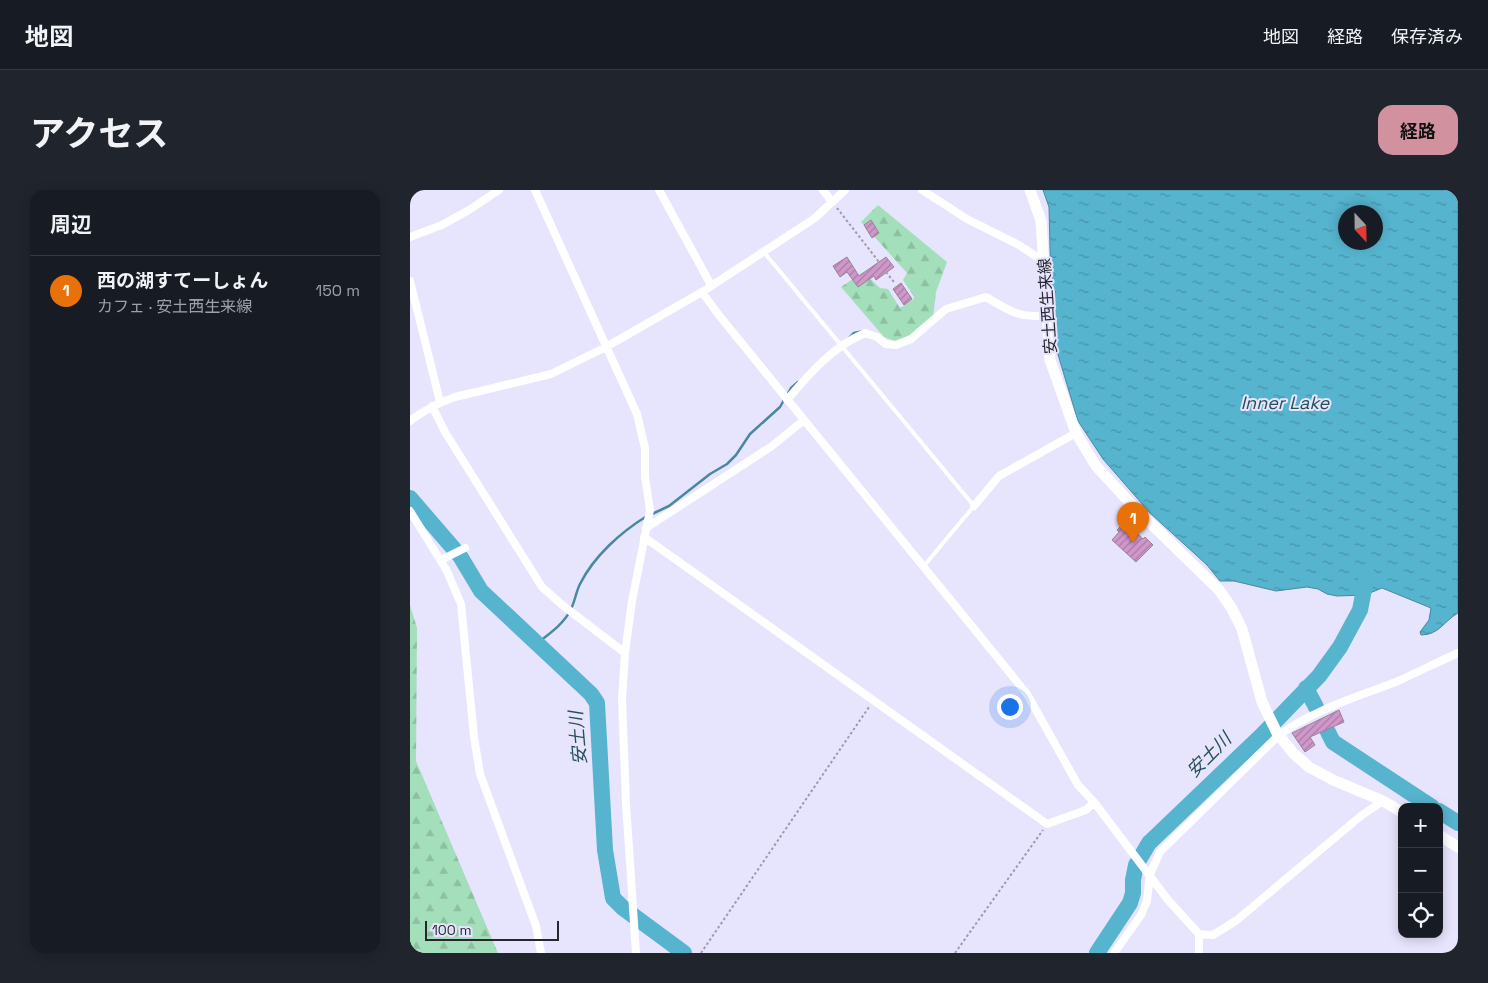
<!DOCTYPE html>
<html lang="ja">
<head>
<meta charset="utf-8">
<style>
	:root { --surface:#171b24; --page:#20242c; --text:#f1f3f6; --muted:#9ea1a6; --line:#363941; --accent:#d2919e }
	body { margin:0; font-family:"Space Grotesk","Noto Sans JP",sans-serif; background:var(--page); color:var(--text) }
	.controls { position:absolute; right:15px; bottom:15px; display:grid; overflow:hidden; border-radius:10px; box-shadow:0 2px 12px #0003 }
	.controls button { width:45px; height:45px; display:grid; place-items:center; padding:0; border:0; border-bottom:1px solid var(--line); background:var(--surface); color:var(--text); font:25px sans-serif }
	.compass { position:absolute; left:928px; top:15px; width:45px; height:45px; border-radius:50%; background:var(--surface); box-shadow:0 2px 12px #0003; rotate:158deg }
	.scale { position:absolute; left:15px; bottom:12px; width:134px; box-sizing:border-box; padding-left:5px; border:2px solid #27262f; border-top:0; font-size:14px; line-height:18px; white-space:nowrap; color:#27262f; -webkit-text-stroke:4px #e7e4fd; paint-order:stroke }
	.you { position:absolute; left:599px; top:516px; width:18px; height:18px; margin:-12px; border:4px solid #fff; border-radius:50%; background:#1a73e8; box-shadow:0 0 0 8px #1a73e833 }
	.badge { display:grid; place-items:center; width:32px; height:32px; border-radius:50%; background:var(--accent); color:#fff; font-size:16px; font-weight:700 }
	.pin { position:absolute; translate:-50% -41px; filter:drop-shadow(0 1px 2px #0008) }
	.pin::after { content:''; position:absolute; top:26px; width:18px; height:15px; background:inherit; clip-path:polygon(0 0,100% 0,50% 100%) }
	.list { margin:0; padding:0; list-style:none }
	h2 { display:flex; justify-content:space-between; align-items:center; height:65px; margin:0; padding:0 20px; font-size:21px }
	h2 small { font-size:16px; font-weight:400; color:var(--muted) }
	.list li { display:grid; grid-template-columns:32px 1fr auto; gap:15px; align-items:center; box-sizing:border-box; height:70px; padding:0 20px; border-top:1px solid var(--line) }
	.list b { display:block; font-size:19px; white-space:nowrap }
	.list p { margin:0; font-size:16px; white-space:nowrap; color:var(--muted) }
	.list em { font-size:16px; font-style:normal; color:var(--muted) }
	.icon { flex:none; width:28px; height:28px; fill:none; stroke:currentColor; stroke-width:2; stroke-linecap:round; stroke-linejoin:round }
	.map { position:relative; flex:none; width:1048px; height:763px; overflow:hidden; border-radius:15px }
	header { display:flex; align-items:center; gap:30px; box-sizing:border-box; height:70px; padding:0 25px; background:var(--surface); border-bottom:1px solid var(--line) }
	header strong { font-size:24px }
	nav { display:flex; gap:28px; margin-inline-start:auto; font-size:18px }
	.intro { display:flex; align-items:center; justify-content:space-between; box-sizing:border-box; height:120px; padding:0 30px }
	h1 { margin:0; font-size:35px }
	.button { padding:12px 22px; border-radius:15px; background:var(--accent); color:#111; font-size:18px; font-weight:700 }
	main { display:flex; gap:30px; padding:0 30px }
	aside { flex:1; background:var(--surface); border-radius:15px; box-shadow:0 2px 12px #0003 }
	.map>svg:first-child { display:block }
</style>
</head>
<body>
<header>
<strong>地図</strong>
<nav><a>地図</a><a>経路</a><a>保存済み</a></nav>
</header>
<div class="intro"><h1>アクセス</h1><a class="button">経路</a></div>
<main>
<aside>
<h2>周辺<small></small></h2>
<ul class="list">
<li><span class="badge" style="background:#e8710a">1</span><div><b>西の湖すてーしょん</b><p>カフェ · 安土西生来線</p></div><em>150 m</em></li>
</ul>
</aside>
<div class="map">
<svg width="1048" height="763" viewBox="0 0 1048 763">
	<defs>
		<pattern id="forest-firs" width="22" height="20" patternUnits="userSpaceOnUse" patternTransform="scale(1.25)"><rect width="22" height="20" fill="#a4dfbb"/><path d="M5 1l3.5 6h-7zM16 11l3.5 6h-7z" fill="#8dbfa1"/></pattern>
		<pattern id="water-ripples" width="26" height="14" patternUnits="userSpaceOnUse" patternTransform="scale(1.25)"><rect width="26" height="14" fill="#56b4ce"/><path d="M2 4q2-2 4 0t4 0M15 11q2-2 4 0t4 0" fill="none" stroke="#4792a8"/></pattern>
		<pattern id="building-hatch" width="6" height="6" patternUnits="userSpaceOnUse" patternTransform="scale(1.25)"><rect width="6" height="6" fill="#d097cb"/><path d="M-1 1l2-2M0 6l6-6M5 7l2-2" fill="none" stroke="#a97ba5"/></pattern>
	</defs>
	<rect width="100%" height="100%" fill="#e7e4fd"/>
	<path fill="url(#forest-firs)" d="M468 15 537 72 526 102 523 128 501 147 487 152 474 147 431 97 453 82 470 98 478 99 490 118 505 108 493 90 497 83 451 32Z
		M0 415 7 438 6 571 88 763H0Z"/>
	<path fill="url(#water-ripples)" stroke="#48899e" fill-rule="evenodd" d="M633 0H1048V423C1034 431 1029 445 1011 445L1010 442 1019 430 1021 418 972 398 955 405 927 406 917 404 908 399 897 397 866 401 824 391H810L797 375 740 323 693 269 668 231 646 158 641 99 639 17ZM936 22H966V52H936Z"/>
	<g fill="none" stroke-linecap="round" stroke-linejoin="round">
		<path stroke="#48899e" stroke-width="2.5" d="M439 148 444 143 454 141
			M377 205 381 198 388 192
			M242 324 259 316 300 284 317 274 326 265 340 244 370 217 374 210
			M126 454C139 444 154 434 161 419 165 411 166 402 170 394 184 366 211 342 237 326"/>
		<path stroke="#56b4ce" stroke-width="16" d="M0 308 50 366 71 401 181 504 187 513 195 660 203 708 213 718 274 763
			M896 498 906 517
			M918 542 923 552 1022 617
			M1029 621 1048 633
			M687 763 720 713 723 703V690L726 675 739 653 853 544 909 486 930 457 950 420 957 384"/>
	</g>
	<path fill="url(#building-hatch)" stroke="#978394" d="M461 30 469 43 462 48 454 35Z
		M437 67 449 86 476 67 484 77 466 90 464 86 448 97 437 82 430 87 423 76Z
		M491 93 502 109 494 115 483 99Z
		M715 332 733 349 735 347 743 355 726 372 702 350 709 342 707 340Z
		M929 520 934 532 900 547 905 555 895 562 882 543Z"/>
	<g fill="none" stroke-linecap="round" stroke-linejoin="round">
		<path stroke="#9c99ac" stroke-width="2" stroke-dasharray="2.5 2.5" stroke-linecap="butt" d="M427 18 469 72
			M476 82 484 92
			M291 763 459 517
			M545 763 633 640"/>
		<path stroke="#fff" stroke-width="4" d="M353 61 564 316 513 377"/>
		<path stroke="#fff" stroke-width="8" d="M125 0 227 224 235 258V287L240 320 222 411 215 463 212 510 216 613 226 763
			M249 0 301 95
			M413 0 422 12
			M512 0 557 29 609 55 633 71
			M0 47 32 35 59 20 89 0
			M0 91 30 212
			M292 102 308 124 617 504 668 595 684 612 758 710 789 744V763
			M377 210C400 183 422 157 455 143L467 147 476 154 486 155 501 149 536 119 576 107C598 120 610 129 636 125
			M22 216 35 242 132 397 151 414 215 463
			M0 231C14 220 28 213 45 207L141 184 196 157 292 102 405 28 435 0
			M564 316 589 286 666 243
			M0 321 37 381 51 414 64 547 70 584 126 736 131 763
			M236 338 362 256 394 230
			M234 347 637 634 676 620 684 612
			M31 370 55 358
			M789 744 803 745 827 730 952 625 973 611
			M704 763 731 725 737 711 740 684 750 662 869 545C905 519 948 507 988 491 1008 482 1028 472 1048 463"/>
		<path stroke="#fff" stroke-width="11" d="M620 0 631 31 640 170 666 243 686 276 724 317 809 400 821 417 832 439 852 512 867 543 884 564 899 577 923 590 973 611 992 622
			M1029 645 1048 657"/>
	</g>
	<g text-anchor="middle" stroke-width="4" stroke-linejoin="round" paint-order="stroke">
		<g font-size="16" fill="#27262f" stroke="#e7e4fd">
			<text transform="translate(637 116) rotate(-94)" y="6">安土西生来線</text>
		</g>
		<g font-size="18" font-style="italic" fill="#254f5b" stroke="#e7e4fd">
			<text x="875" y="219">Inner Lake</text>
			<text transform="translate(168 548) rotate(-95)" y="6">安土川</text>
			<text transform="translate(799 565) rotate(-45)" y="6">安土川</text>
		</g>
	</g>
</svg>
<div class="controls">
<button>+</button>
<button>−</button>
<button><svg class="icon" aria-label="locate" viewBox="0 0 24 24"><circle cx="12" cy="12" r="6"/><path d="M12 2v4M12 18v4M2 12h4M18 12h4"/></svg></button>
</div>
<svg class="compass" viewBox="-18 -18 36 36"><path d="M0-13l5 13h-10z" fill="#e53935"/><path d="M0 13l5-13h-10z" fill="#9ea1a6"/></svg>
<div class="scale">100 m</div>
<div class="you"></div>
<div class="pin badge" style="left:723px;top:353px;background:#e8710a">1</div>
</div>
</main>
</body>
</html>
